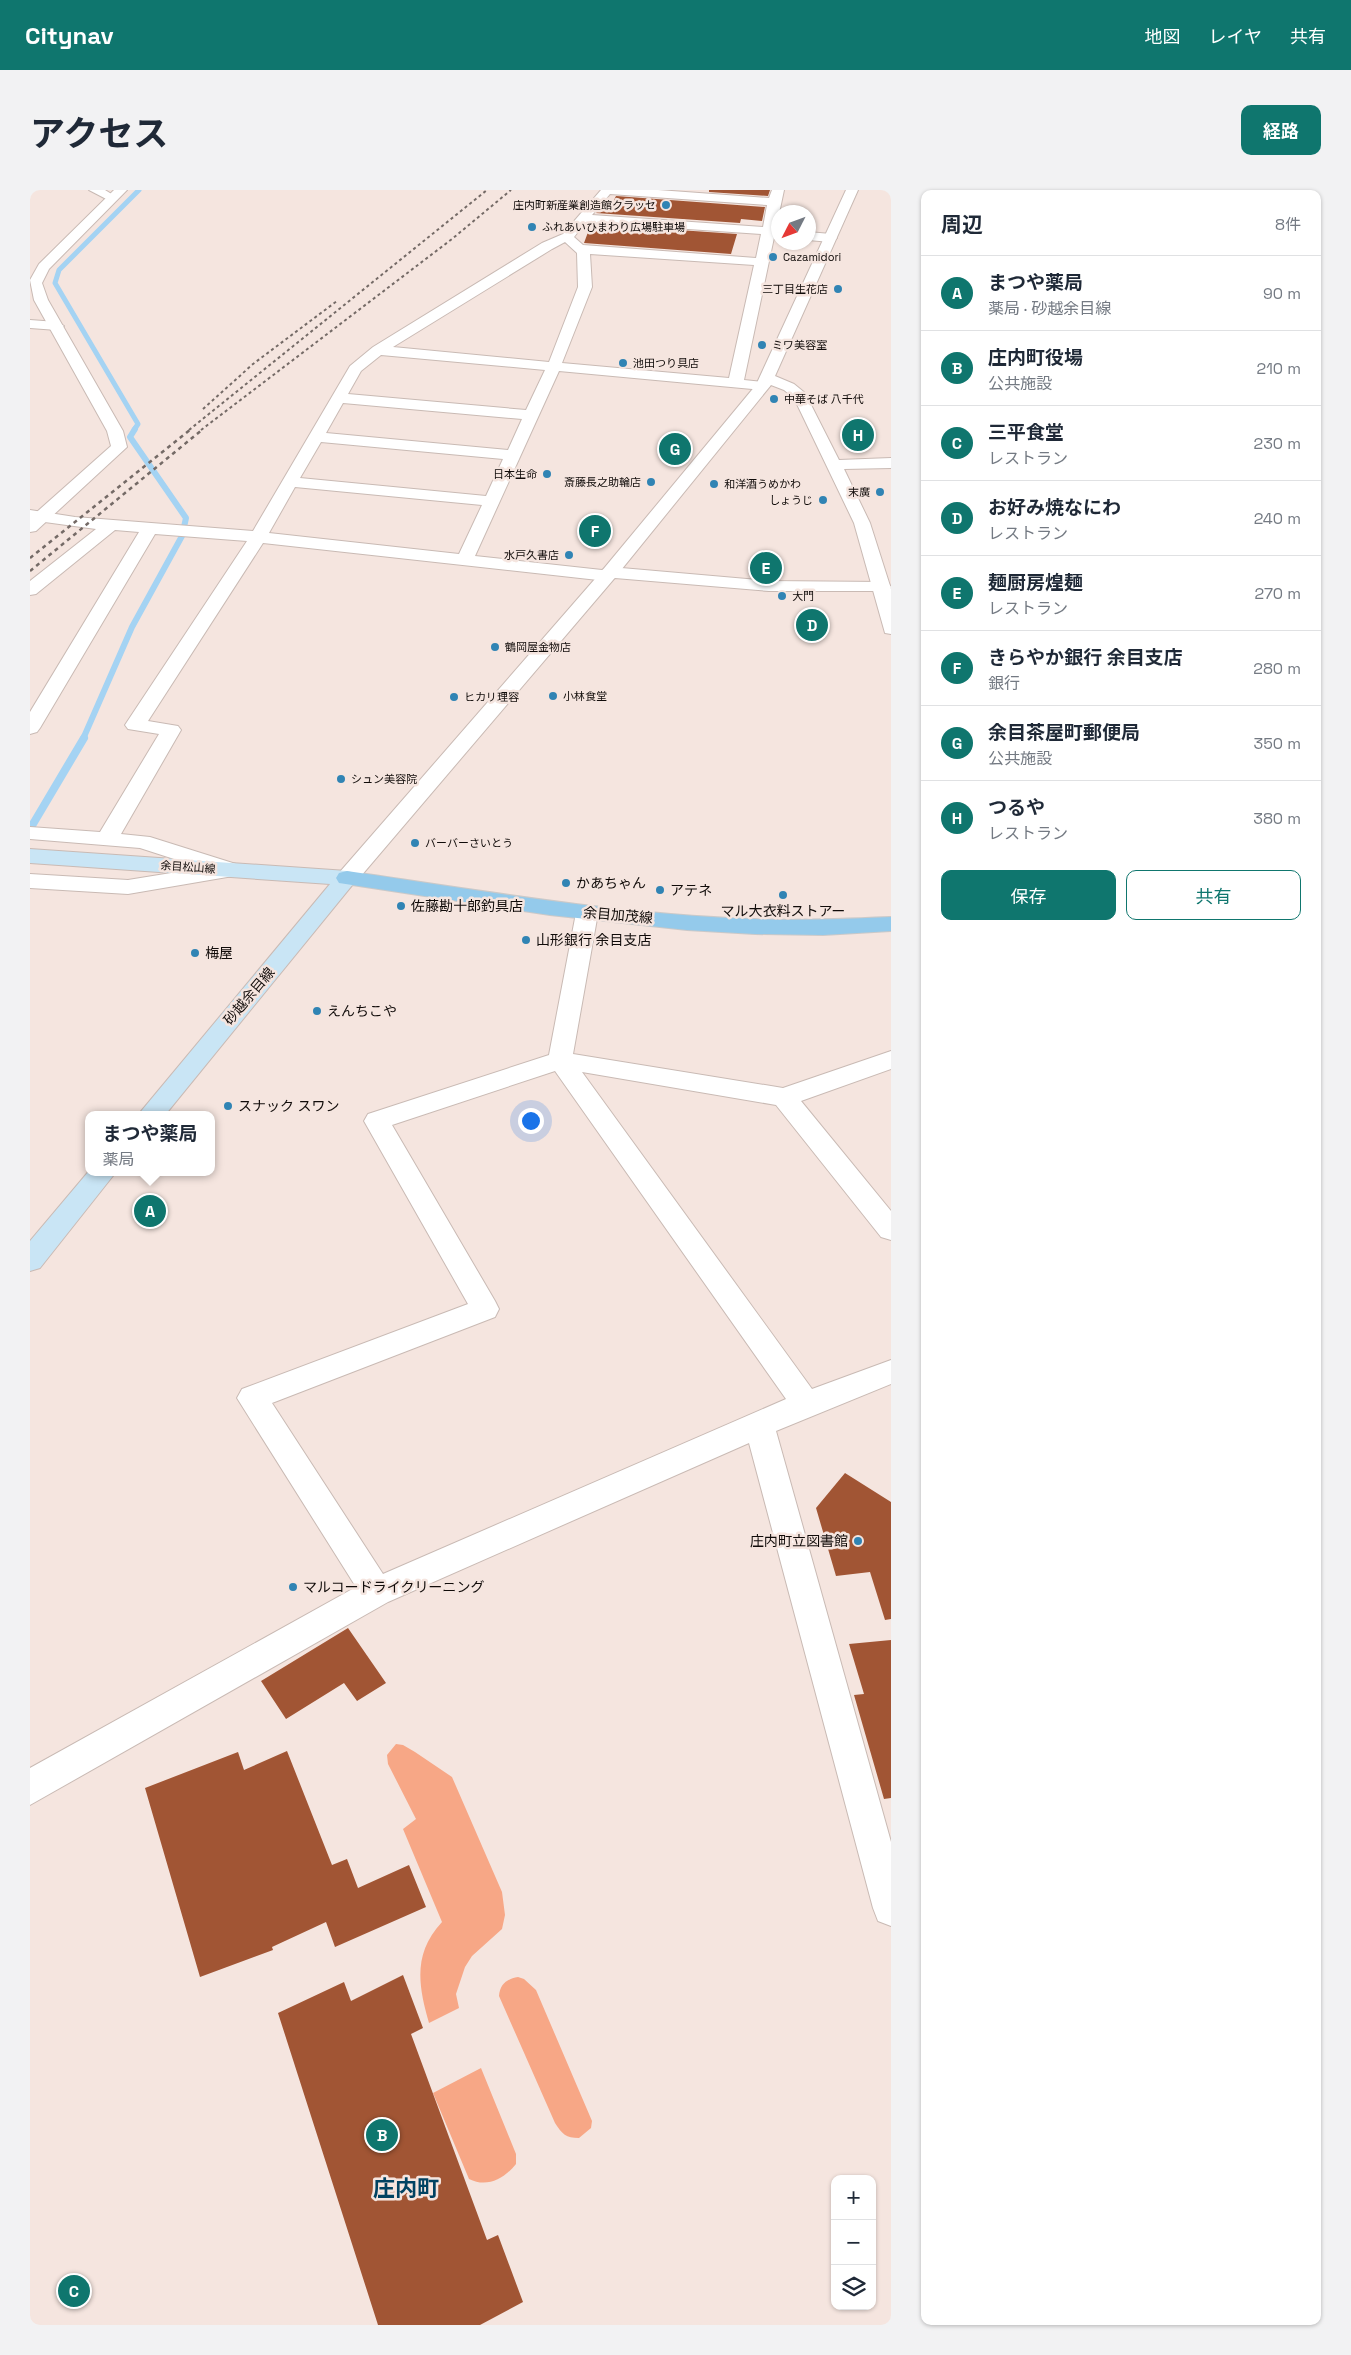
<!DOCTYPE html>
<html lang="ja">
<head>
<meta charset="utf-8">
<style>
	:root { --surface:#fff; --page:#f2f2f3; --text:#1f2937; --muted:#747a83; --line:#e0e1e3; --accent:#0f766e }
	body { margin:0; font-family:"Space Grotesk","Noto Sans JP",sans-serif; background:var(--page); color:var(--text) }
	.controls { position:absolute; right:15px; bottom:15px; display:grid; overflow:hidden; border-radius:10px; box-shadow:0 1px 4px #0004 }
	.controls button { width:45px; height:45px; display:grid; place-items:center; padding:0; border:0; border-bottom:1px solid var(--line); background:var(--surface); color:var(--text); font:25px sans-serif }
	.compass { position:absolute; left:741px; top:15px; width:45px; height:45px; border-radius:50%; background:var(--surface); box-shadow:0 1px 4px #0004; rotate:228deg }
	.you { position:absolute; left:500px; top:930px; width:18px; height:18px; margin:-12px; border:4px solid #fff; border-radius:50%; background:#1a73e8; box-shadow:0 0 0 8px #1a73e833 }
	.badge { display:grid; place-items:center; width:32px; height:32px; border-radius:50%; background:var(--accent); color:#fff; font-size:16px; font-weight:700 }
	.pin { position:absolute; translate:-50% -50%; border:2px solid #fff; box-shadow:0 1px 5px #0006 }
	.popup { position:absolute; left:55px; top:921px; width:130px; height:65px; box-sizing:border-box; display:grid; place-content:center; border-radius:10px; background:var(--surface); filter:drop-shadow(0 1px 4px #0005); font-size:16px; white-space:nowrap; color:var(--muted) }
	.popup b { font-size:19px; color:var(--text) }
	.popup::after { content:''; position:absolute; left:50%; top:100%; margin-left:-10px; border:10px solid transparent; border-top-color:var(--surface) }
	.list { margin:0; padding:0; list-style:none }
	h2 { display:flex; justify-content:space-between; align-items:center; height:65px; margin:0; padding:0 20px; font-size:21px }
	h2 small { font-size:16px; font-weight:400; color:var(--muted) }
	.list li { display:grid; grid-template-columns:32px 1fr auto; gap:15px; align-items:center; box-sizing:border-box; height:75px; padding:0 20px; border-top:1px solid var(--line) }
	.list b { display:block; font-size:19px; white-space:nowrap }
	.list p { margin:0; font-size:16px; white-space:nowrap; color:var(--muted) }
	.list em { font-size:16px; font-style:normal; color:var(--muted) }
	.actions { display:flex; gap:10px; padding:15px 20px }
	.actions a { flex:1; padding:11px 0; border:1px solid var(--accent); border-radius:10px; text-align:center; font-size:18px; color:var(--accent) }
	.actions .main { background:var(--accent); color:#fff }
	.icon { flex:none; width:28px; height:28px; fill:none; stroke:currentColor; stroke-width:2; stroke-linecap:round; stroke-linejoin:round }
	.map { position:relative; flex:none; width:861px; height:2135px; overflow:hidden; border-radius:10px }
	header { display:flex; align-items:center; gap:30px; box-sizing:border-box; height:70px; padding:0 25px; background:var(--accent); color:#fff }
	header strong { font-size:24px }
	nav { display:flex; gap:28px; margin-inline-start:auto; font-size:18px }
	.intro { display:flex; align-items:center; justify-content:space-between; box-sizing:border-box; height:120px; padding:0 30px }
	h1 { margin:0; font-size:35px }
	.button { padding:12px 22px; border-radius:10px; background:var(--accent); color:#fff; font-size:18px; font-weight:700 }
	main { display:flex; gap:30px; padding:0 30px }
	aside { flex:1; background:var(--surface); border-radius:10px; box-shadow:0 1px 4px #0004 }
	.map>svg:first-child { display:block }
</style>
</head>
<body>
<header>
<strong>Citynav</strong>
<nav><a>地図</a><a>レイヤ</a><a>共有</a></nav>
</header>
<div class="intro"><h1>アクセス</h1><a class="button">経路</a></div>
<main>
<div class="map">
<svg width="861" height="2135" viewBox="0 0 861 2135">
	<rect width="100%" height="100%" fill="#f5e5df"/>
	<path fill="#f7a786" d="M366 1554 373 1555 385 1562 422 1587 472 1702 475 1725 472 1739 442 1766 435 1777 426 1804 429 1818 399 1833C388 1795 383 1763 412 1732L373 1639 386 1629 358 1574 357 1565Z
		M488 1787 494 1789 506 1800 562 1931 561 1938 549 1948C536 1948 532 1944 525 1933L469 1806C470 1794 477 1789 488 1787Z
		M451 1878 486 1964V1974C474 1989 457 1998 439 1989L403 1903Z"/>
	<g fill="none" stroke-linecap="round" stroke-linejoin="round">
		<path stroke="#a4d3f3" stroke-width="5" d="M104 240 108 234 25 93 29 80 109 0"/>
		<path stroke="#a4d3f3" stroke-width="6" d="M53 549 102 437 152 346 156 328 100 247 105 239"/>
		<path stroke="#a4d3f3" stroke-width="8" d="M0 639 54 548"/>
	</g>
	<path fill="#a15534" d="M679 0H740L738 6 679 2Z
		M586 6 735 17 732 31 711 29 710 33 566 23 569 19 579 20Z
		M561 34 707 44 701 64 554 53Z
		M815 1283 861 1312V1429L855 1430 840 1382 806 1386 786 1318Z
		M318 1438 356 1493 327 1511 314 1493 256 1529 231 1491Z
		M861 1450V1608L854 1609 824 1505 834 1504 819 1454Z
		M257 1561 302 1675 317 1669 328 1698 379 1675 396 1717 305 1757 296 1732 242 1757 243 1760 170 1787 115 1598 208 1562 214 1580Z
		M373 1785 393 1838 381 1844 457 2050 468 2045 493 2112 450 2135H348L248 1823 314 1792 321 1811Z"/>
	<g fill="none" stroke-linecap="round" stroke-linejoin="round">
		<defs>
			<path id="minor" d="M59 0H75L88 8 82 12Z
				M571 0H628L739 8 742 0H754L714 190 733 192 740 196 733 200 529 181 445 366 572 380 580 377 739 391 852 392 858 393 861 397 858 401H739L585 388 577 391 233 353 118 531 148 536 151 540 91 644 120 647 209 675 212 680 209 685 98 704 0 698V684L98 690 172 678 110 658 0 649V637L70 642 129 544 98 539 95 535 217 351 125 344 10 538 7 542 0 544V522L109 342 85 340 6 404 0 405V391L66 339 0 330V320L45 327 223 341 320 176 343 157 512 53 533 44ZM580 4 737 15 733 37 562 25ZM556 32 731 44 726 68 553 55 544 47ZM535 52 547 63 548 97 519 172 363 157 522 59ZM560 64 724 75 699 188 532 173 562 97ZM351 165 515 180 496 220 318 204 331 181ZM313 213 492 229 478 260 296 243ZM291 252 473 269 456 306 270 288ZM265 297 452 315 429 364 239 343Z
				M778 42 801 44 807 48 801 52 778 50Z
				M0 130 27 132 34 136 27 140 0 138Z
				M557 716 565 718 568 723 543 864 753 898 861 861V879L771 911 861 1021V1050L851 1047 746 915 552 882 782 1199 861 1170V1194L746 1241 861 1652V1736L848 1731 843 1718 719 1253 358 1412 0 1615V1578L326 1397 207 1208 212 1199 438 1114 334 931 338 924 519 865 546 723 549 718ZM525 881 756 1209 353 1384 242 1213 465 1127 469 1119 465 1111 362 935Z"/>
			<path id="tertiary" d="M84 0H97L19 79 12 93 18 110 93 241 97 257 6 341 0 342V328L81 256 77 241 4 110 0 90 9 74Z
				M816 0H828L745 186 764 194 775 203 809 270 861 268V278L814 279 840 333 861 399V444L855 443 824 333 764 208 754 200 741 195 583 390 325 693 317 695 309 693 306 688 309 683 571 382 726 195Z"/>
			<path id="secondary" d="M0 659 317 681 325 683 328 688 135 925H108L300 694 0 673Z
				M59 981 86 982 10 1078 0 1081V1051Z"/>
			<path id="primary" d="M317 681C452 701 588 724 724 729 770 731 815 729 861 727V741L793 745 725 744 657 740 520 725 309 693 306 688 309 683Z"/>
		</defs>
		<use href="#minor" stroke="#c9bab4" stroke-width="2"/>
		<use href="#tertiary" stroke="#c9bab4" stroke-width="2"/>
		<use href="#secondary" stroke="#c9bab4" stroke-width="2"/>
		<use href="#primary" stroke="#cac9c9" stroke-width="2"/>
		<use href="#minor" fill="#fff" fill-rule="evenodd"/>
		<use href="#tertiary" fill="#fff" fill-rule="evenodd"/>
		<use href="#secondary" fill="#c9e5f5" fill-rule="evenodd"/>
		<use href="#primary" fill="#94caeb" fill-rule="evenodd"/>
		<path stroke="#746a66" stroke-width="2" stroke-dasharray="3 3" stroke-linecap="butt" d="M173 219 223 174 307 111
			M159 240 457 0
			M171 240 422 49 481 0"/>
		<path stroke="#746a66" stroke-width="2.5" stroke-dasharray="4 4" stroke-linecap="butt" d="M0 368 161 239
			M0 381 173 239"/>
	</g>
	<g fill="#3084b4" stroke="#f5e5df" stroke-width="2">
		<circle cx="636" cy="15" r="5"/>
		<circle cx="502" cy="37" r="5"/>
		<circle cx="743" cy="67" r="5"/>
		<circle cx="808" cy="99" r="5"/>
		<circle cx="732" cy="155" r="5"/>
		<circle cx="593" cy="173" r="5"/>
		<circle cx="744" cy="209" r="5"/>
		<circle cx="517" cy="284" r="5"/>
		<circle cx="621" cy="292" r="5"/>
		<circle cx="684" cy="294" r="5"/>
		<circle cx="850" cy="302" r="5"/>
		<circle cx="793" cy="310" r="5"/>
		<circle cx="539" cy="365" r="5"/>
		<circle cx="752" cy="406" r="5"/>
		<circle cx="465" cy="457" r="5"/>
		<circle cx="523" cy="506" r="5"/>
		<circle cx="424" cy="507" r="5"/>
		<circle cx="311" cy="589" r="5"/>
		<circle cx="385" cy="653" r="5"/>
		<circle cx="536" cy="693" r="5"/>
		<circle cx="630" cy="700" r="5"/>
		<circle cx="753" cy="705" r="5"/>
		<circle cx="371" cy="716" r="5"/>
		<circle cx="496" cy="750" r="5"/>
		<circle cx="165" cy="763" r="5"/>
		<circle cx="287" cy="821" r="5"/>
		<circle cx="198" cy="916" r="5"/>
		<circle cx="828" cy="1351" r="5"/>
		<circle cx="263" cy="1397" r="5"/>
	</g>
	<g text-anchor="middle" stroke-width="5" stroke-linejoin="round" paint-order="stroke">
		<g font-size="11" fill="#100b09" stroke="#f5e5df" text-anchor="start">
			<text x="626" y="19" text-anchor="end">庄内町新産業創造館クラッセ</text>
			<text x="512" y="41">ふれあいひまわり広場駐車場</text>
			<text x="753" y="71">Cazamidori</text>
			<text x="798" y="103" text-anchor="end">三丁目生花店</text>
			<text x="742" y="159">ミワ美容室</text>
			<text x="603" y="177">池田つり具店</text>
			<text x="754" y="213">中華そば 八千代</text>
			<text x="507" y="288" text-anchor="end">日本生命</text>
			<text x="611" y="296" text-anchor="end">斎藤長之助輪店</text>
			<text x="694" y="298">和洋酒うめかわ</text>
			<text x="840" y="306" text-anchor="end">末廣</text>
			<text x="783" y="314" text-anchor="end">しょうじ</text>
			<text x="529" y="369" text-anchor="end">水戸久書店</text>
			<text x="762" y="410">大門</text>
			<text x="475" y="461">鶴岡屋金物店</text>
			<text x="533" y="510">小林食堂</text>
			<text x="434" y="511">ヒカリ理容</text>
			<text x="321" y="593">シュン美容院</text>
			<text x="395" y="657">バーバーさいとう</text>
		</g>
		<g font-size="11" fill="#100b09" stroke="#f5e5df">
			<text transform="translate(158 677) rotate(4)" y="4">余目松山線</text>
		</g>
		<g font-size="14" fill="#100b09" stroke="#f5e5df" text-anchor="start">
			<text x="546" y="698">かあちゃん</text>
			<text x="640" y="705">アテネ</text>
			<text x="381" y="721">佐藤勘十郎釣具店</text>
			<text x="753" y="726" text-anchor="middle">マル大衣料ストアー</text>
			<text x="506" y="755">山形銀行 余目支店</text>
			<text x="175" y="768">梅屋</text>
			<text x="297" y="826">えんちこや</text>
			<text x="208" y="921">スナック スワン</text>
			<text x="818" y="1356" text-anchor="end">庄内町立図書館</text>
			<text x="273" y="1402">マルコードライクリーニング</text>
		</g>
		<g font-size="14" fill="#100b09" stroke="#f5e5df">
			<text transform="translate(588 725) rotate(5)" y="5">余目加茂線</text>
			<text transform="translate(219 806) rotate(-50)" y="5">砂越余目線</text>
		</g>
		<g font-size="22" font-weight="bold" fill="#004262" stroke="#f5e5df">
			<text x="376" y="2006">庄内町</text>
		</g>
	</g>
</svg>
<div class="controls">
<button>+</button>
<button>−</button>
<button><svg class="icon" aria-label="layers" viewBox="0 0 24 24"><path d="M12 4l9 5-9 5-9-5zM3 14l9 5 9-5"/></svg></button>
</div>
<svg class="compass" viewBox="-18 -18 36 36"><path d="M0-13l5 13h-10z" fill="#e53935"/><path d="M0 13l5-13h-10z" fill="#747a83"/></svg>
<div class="you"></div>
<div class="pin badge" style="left:120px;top:1021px">A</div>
<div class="popup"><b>まつや薬局</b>薬局</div>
<div class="pin badge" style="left:352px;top:1945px">B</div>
<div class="pin badge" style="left:44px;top:2101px">C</div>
<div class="pin badge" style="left:782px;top:435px">D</div>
<div class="pin badge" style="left:736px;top:378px">E</div>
<div class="pin badge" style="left:565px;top:341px">F</div>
<div class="pin badge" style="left:645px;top:259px">G</div>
<div class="pin badge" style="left:828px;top:245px">H</div>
</div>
<aside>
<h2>周辺<small>8件</small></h2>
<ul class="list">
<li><span class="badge">A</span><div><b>まつや薬局</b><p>薬局 · 砂越余目線</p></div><em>90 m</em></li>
<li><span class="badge">B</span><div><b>庄内町役場</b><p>公共施設</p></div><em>210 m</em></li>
<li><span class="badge">C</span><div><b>三平食堂</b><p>レストラン</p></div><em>230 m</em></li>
<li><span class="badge">D</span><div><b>お好み焼なにわ</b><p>レストラン</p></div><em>240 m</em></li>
<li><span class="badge">E</span><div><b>麺厨房煌麺</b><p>レストラン</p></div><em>270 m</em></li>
<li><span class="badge">F</span><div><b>きらやか銀行 余目支店</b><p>銀行</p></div><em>280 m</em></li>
<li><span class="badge">G</span><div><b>余目茶屋町郵便局</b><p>公共施設</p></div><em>350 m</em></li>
<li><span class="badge">H</span><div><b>つるや</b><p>レストラン</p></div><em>380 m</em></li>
</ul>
<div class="actions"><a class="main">保存</a><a>共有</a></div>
</aside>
</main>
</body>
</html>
